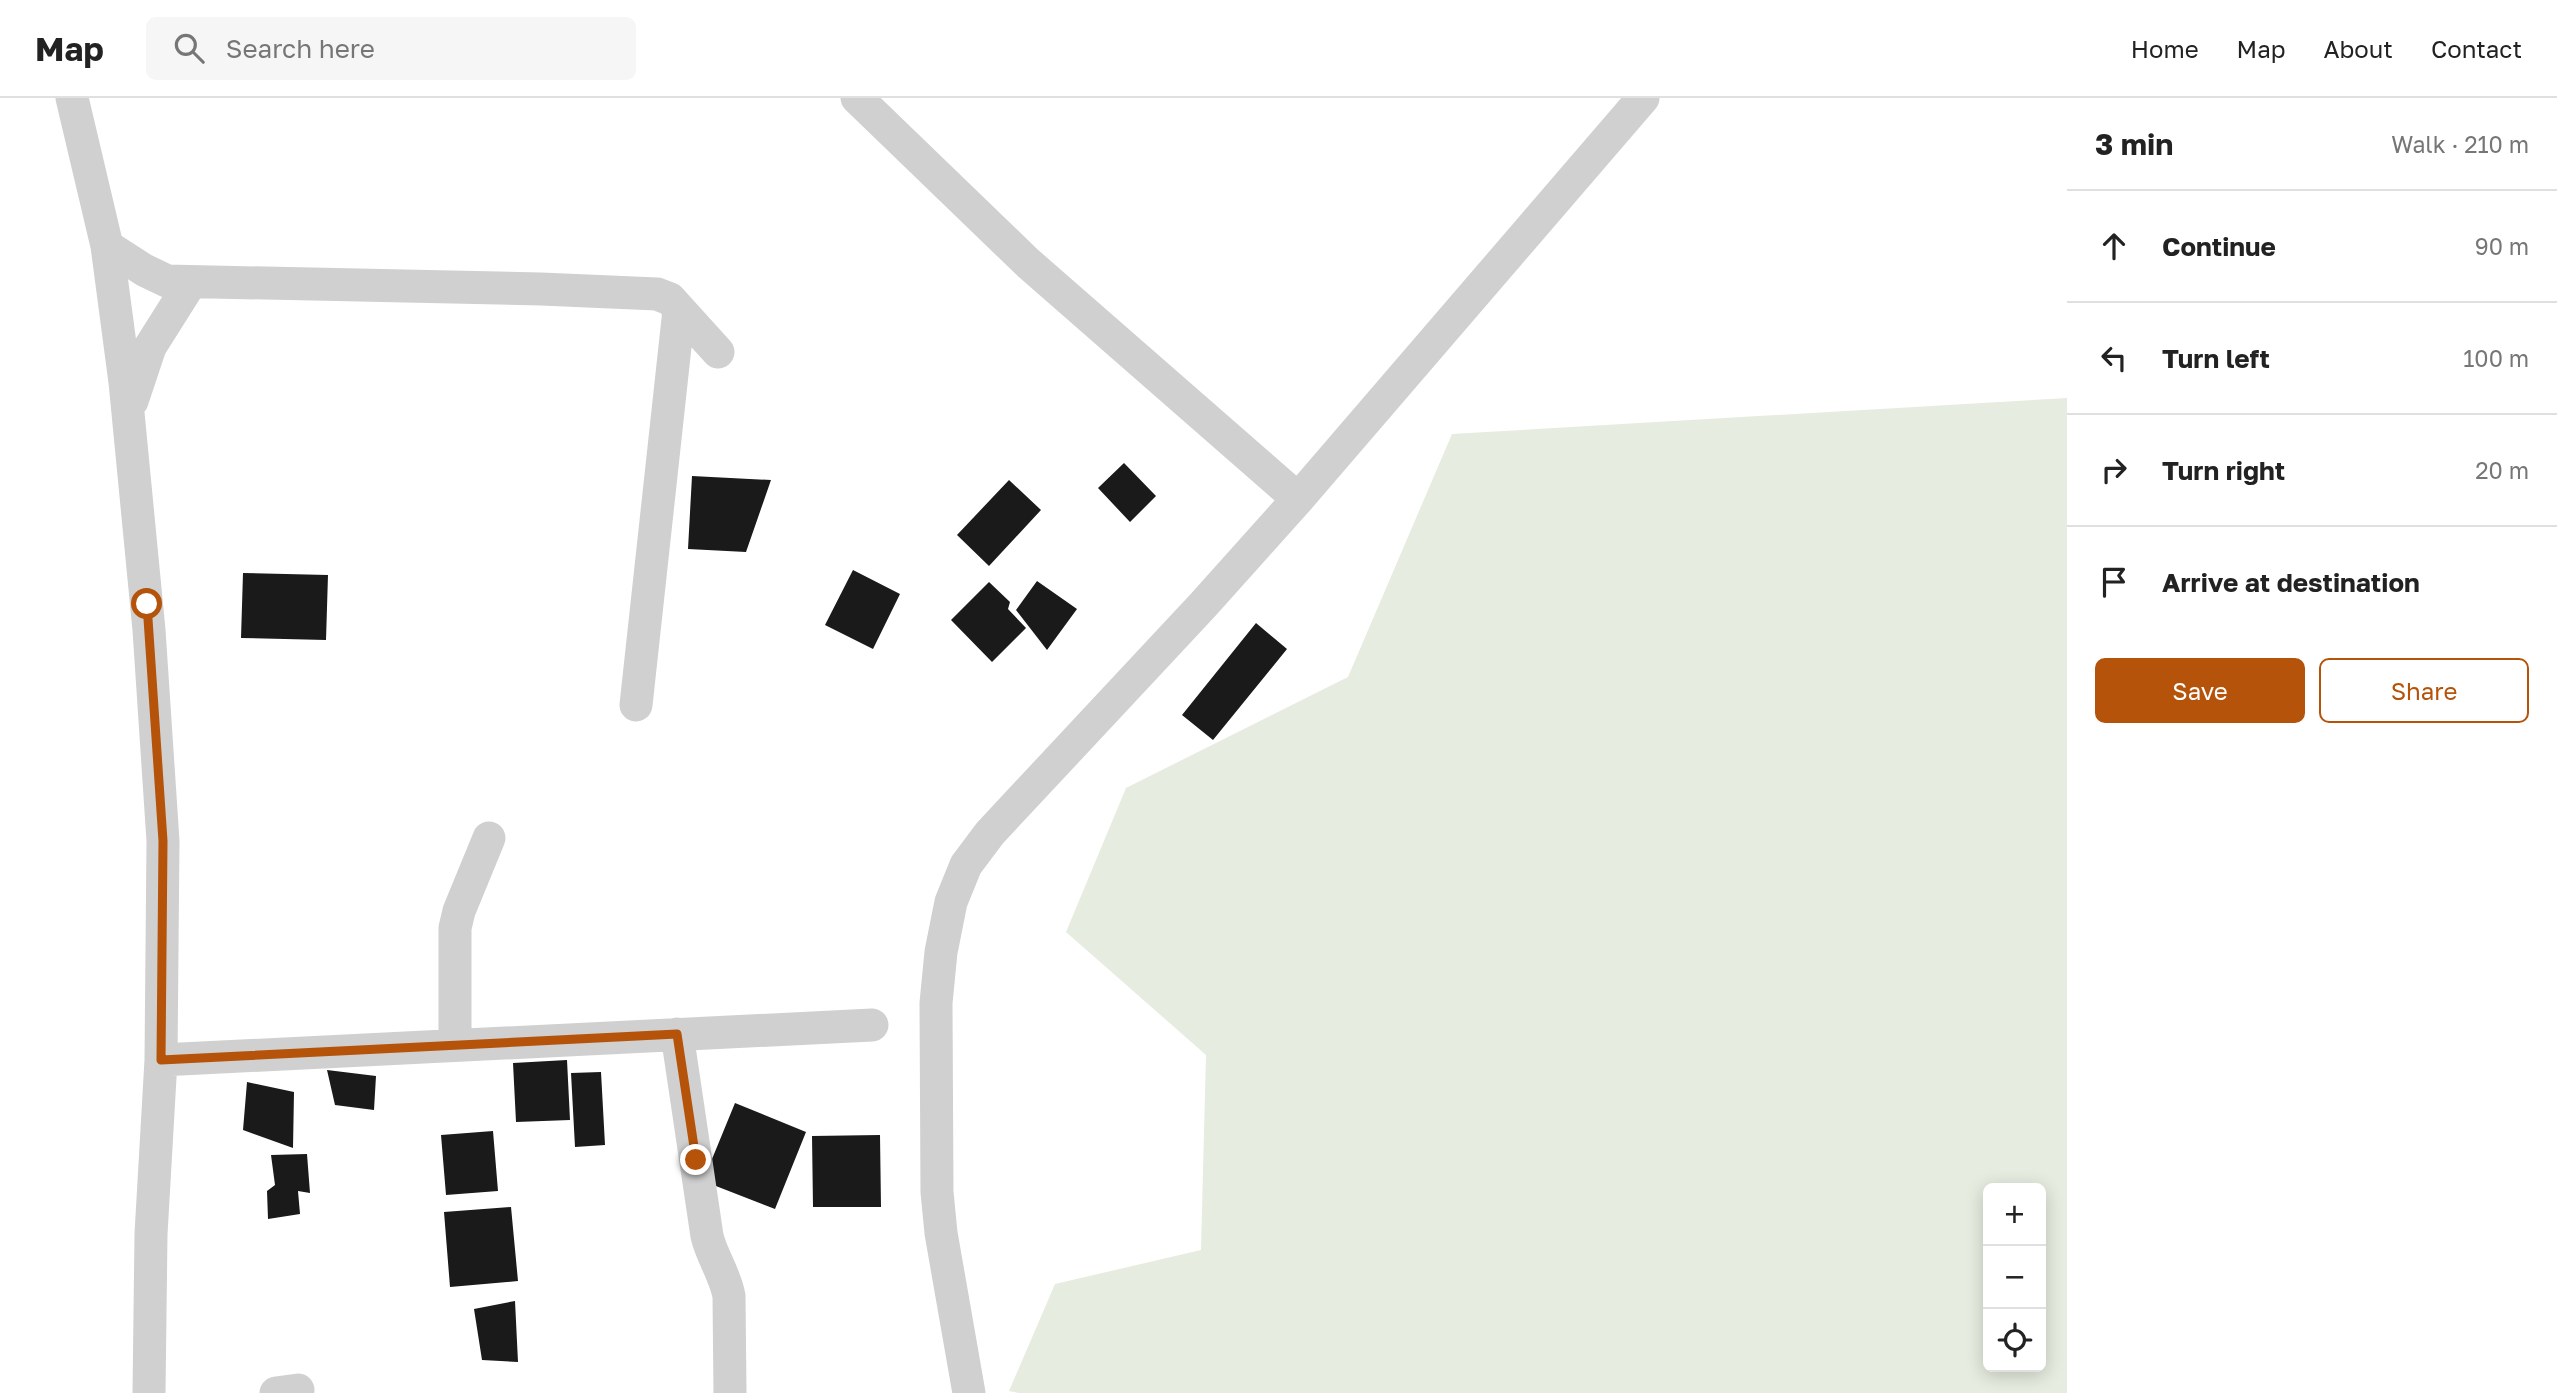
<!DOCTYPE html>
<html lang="en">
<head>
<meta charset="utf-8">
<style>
	:root { --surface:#fff; --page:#f6f6f6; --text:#222; --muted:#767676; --line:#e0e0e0; --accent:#b45309 }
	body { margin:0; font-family:"Golos Text",sans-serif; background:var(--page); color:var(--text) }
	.controls { position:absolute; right:21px; bottom:21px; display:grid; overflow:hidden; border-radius:10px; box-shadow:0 4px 18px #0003 }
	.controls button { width:63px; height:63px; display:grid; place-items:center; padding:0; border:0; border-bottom:2px solid var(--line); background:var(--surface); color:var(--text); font:35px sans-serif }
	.stop { position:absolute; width:21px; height:21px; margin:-16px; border:5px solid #b45309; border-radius:50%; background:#fff }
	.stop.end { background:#b45309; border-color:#fff; box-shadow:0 2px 7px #0008 }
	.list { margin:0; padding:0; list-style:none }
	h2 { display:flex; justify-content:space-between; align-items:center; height:91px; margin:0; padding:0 28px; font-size:30px }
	h2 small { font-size:23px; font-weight:400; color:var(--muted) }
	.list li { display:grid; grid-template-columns:46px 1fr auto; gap:21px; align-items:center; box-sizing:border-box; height:112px; padding:0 28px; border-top:2px solid var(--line) }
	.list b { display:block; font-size:26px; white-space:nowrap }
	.list em { font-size:23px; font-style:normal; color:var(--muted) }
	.actions { display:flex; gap:14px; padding:21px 28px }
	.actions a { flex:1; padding:16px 0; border:2px solid var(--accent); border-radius:10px; text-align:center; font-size:24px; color:var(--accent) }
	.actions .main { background:var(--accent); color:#fff }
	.icon { flex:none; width:38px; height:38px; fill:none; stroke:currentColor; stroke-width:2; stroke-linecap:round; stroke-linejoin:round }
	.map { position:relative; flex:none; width:2067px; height:1295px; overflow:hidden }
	header { display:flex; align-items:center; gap:42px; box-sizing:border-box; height:98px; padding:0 35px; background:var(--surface); border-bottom:2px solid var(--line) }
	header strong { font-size:33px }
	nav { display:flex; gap:38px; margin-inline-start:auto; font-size:24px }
	.search { width:490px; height:63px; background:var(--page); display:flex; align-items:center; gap:18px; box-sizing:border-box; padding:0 24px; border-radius:10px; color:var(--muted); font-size:26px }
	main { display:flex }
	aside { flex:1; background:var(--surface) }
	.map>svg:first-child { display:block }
</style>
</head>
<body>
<header>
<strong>Map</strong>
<div class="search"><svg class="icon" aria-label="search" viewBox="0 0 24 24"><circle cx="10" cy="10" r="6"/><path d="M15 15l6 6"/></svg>Search here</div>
<nav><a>Home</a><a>Map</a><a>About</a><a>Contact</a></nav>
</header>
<main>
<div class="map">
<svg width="2067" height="1295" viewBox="0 0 2067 1295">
	<rect width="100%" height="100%" fill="#fff"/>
	<path fill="#e6ecdf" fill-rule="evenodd" d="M2067 300V1295H1019L1009 1293 1055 1186 1201 1152 1206 957 1066 834 1126 690 1348 579 1452 336ZM1988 1090H2041V1269H1988Z"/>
	<path fill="#1a1a1a" d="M1124 365 1156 398 1130 424 1098 390Z
		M692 378 771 382 746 454 688 451Z
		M1009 382 1041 412 989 468 957 437Z
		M853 472 900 496 873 551 825 527Z
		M243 475 328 477 326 542 241 540Z
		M1037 483 1077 511 1047 552 1016 512Z
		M989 484 1010 504 1008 511 1026 530 992 564 951 522Z
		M1256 525 1287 551 1213 642 1182 617Z
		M567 962 570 1022 516 1024 513 965Z
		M327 972 376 978 374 1012 335 1007Z
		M601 974 605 1047 575 1049 571 975Z
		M247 984 294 994 293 1050 243 1032Z
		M735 1005 806 1034 775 1111 703 1083Z
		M493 1033 498 1093 446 1097 441 1037Z
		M880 1037 881 1109H813L812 1038Z
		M307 1056 310 1095 298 1093 300 1116 268 1121 267 1093 275 1087 271 1057Z
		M511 1109 518 1183 450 1189 444 1114Z
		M515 1203 518 1264 482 1262 474 1211Z"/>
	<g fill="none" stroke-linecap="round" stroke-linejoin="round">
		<path stroke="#d0d0d0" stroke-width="33" d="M72 0 107 148 125 284 149 532 163 743 161 962 151 1136 149 1295
			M857 0 1028 165 1298 401
			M107 148 144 172 167 183 541 191 657 196 670 201 718 254
			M132 303 150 249 191 184
			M636 607 679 212
			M677 936 707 1138C712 1159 725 1176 729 1198L730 1295
			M455 947V830L459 813 489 740
			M161 962 872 927
			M276 1295 298 1292
			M969 1295 941 1135 937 1094 936 905 941 854 951 804 966 767 990 735 1203 507 1298 401 1643 0"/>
	</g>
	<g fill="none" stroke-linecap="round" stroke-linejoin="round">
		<path stroke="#b45309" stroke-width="9" d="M147 506 163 743 161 962 677 936 696 1062"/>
	</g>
</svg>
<div class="controls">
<button>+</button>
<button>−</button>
<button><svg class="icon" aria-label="locate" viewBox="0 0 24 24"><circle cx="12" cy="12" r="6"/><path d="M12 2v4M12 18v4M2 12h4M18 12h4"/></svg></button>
</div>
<div class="stop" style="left:147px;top:506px"></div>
<div class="stop end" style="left:696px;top:1062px"></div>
</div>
<aside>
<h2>3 min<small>Walk · 210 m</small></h2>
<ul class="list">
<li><svg class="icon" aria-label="ahead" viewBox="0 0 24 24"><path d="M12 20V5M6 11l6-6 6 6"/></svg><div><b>Continue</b></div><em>90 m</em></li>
<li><svg class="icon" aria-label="left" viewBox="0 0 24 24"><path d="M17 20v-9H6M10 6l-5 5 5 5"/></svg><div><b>Turn left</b></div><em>100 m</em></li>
<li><svg class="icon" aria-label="right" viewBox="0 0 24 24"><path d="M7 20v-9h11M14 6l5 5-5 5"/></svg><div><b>Turn right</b></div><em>20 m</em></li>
<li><svg class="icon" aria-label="arrive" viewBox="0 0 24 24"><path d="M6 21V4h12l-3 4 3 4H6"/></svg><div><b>Arrive at destination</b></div></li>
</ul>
<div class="actions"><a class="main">Save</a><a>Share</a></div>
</aside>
</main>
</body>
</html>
